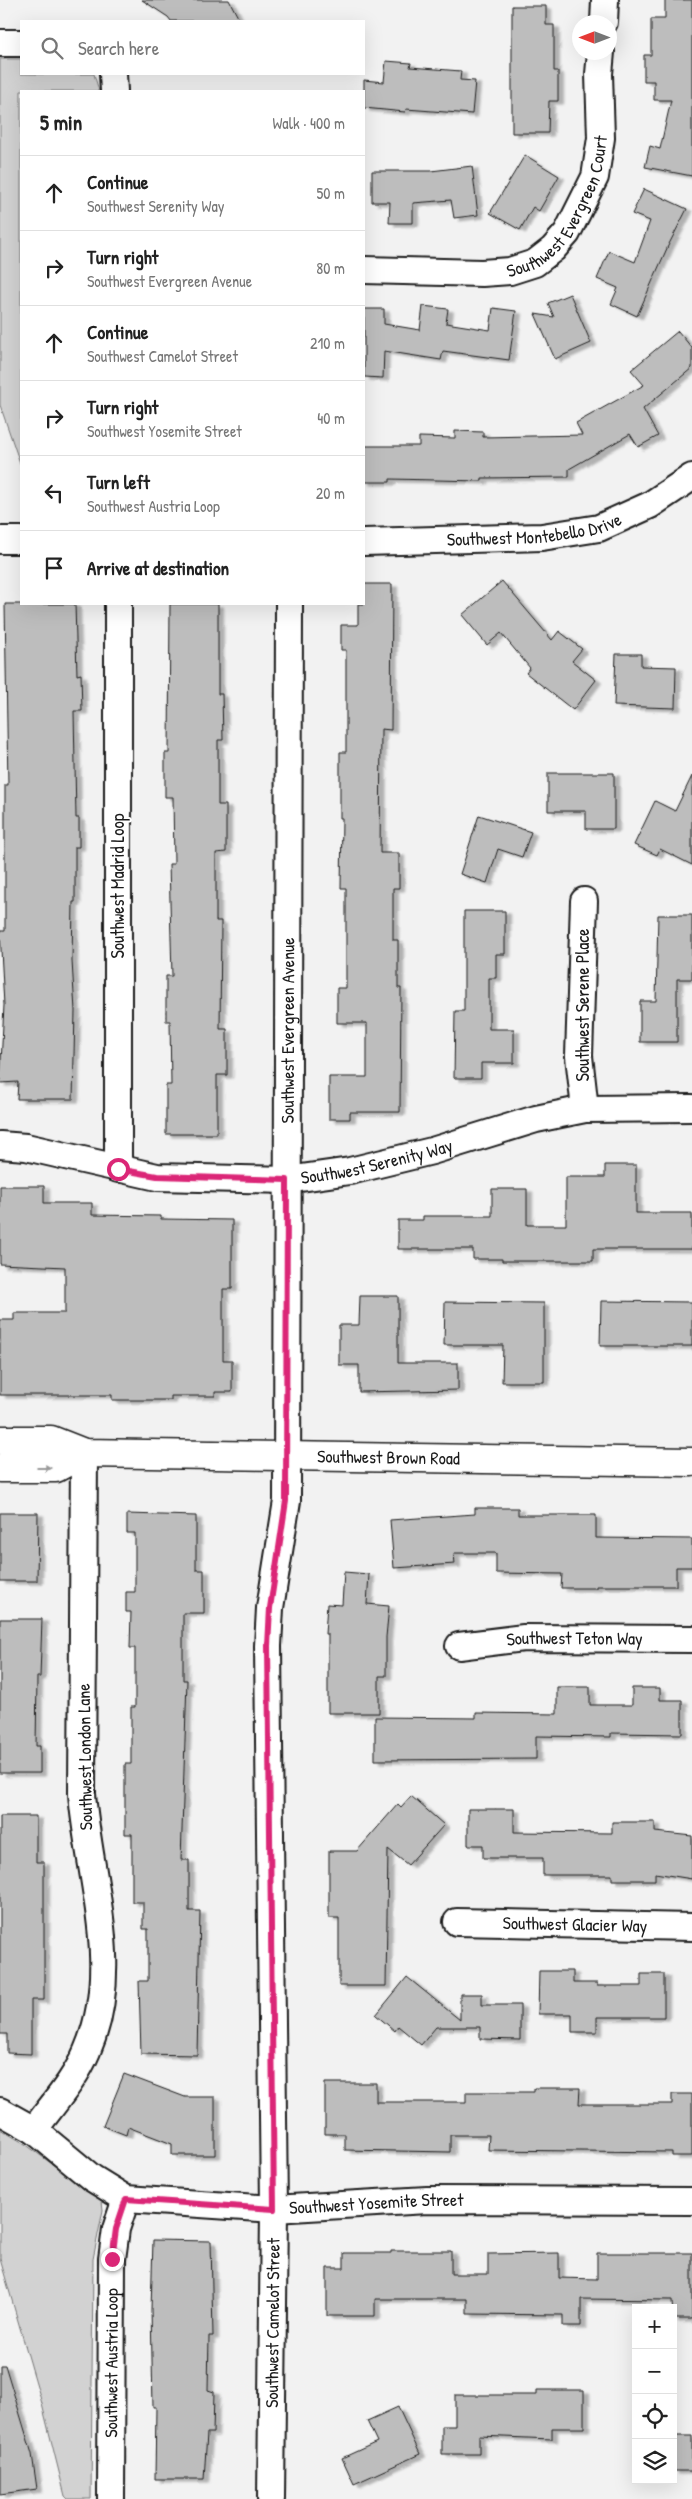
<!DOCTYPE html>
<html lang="en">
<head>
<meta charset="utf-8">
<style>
	:root { --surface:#fff; --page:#f2f2f2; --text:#222; --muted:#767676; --line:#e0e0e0 }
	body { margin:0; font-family:"Patrick Hand",sans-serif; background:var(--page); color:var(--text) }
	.controls { position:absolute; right:15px; bottom:15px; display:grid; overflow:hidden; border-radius:0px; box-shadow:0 5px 20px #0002 }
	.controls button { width:45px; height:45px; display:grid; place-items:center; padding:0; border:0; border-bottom:1px solid var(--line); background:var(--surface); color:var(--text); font:25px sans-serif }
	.compass { position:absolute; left:572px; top:15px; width:45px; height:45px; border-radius:50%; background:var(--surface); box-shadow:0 5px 20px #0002; rotate:270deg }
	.stop { position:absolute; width:15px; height:15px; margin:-11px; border:4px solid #db2777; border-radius:50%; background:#fff }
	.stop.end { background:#db2777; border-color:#fff; box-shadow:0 1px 5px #0008 }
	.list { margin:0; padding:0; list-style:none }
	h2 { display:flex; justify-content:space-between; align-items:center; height:65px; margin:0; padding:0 20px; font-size:21px }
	h2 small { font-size:16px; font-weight:400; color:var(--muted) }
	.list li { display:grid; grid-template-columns:32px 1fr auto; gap:15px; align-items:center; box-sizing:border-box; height:75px; padding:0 20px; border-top:1px solid var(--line) }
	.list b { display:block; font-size:19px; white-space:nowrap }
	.list p { margin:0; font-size:16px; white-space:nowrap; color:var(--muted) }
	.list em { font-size:16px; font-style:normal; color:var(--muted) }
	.icon { flex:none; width:28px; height:28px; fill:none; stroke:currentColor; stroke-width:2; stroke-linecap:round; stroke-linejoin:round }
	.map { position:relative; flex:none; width:692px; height:2499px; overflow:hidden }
	.search { position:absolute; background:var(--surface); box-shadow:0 5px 20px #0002; left:20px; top:20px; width:345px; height:55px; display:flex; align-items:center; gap:12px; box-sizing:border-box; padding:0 18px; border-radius:0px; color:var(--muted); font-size:19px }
	.panel { position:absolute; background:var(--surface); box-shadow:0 5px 20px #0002; left:20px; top:90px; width:345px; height:515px; border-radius:0px }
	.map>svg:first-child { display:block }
</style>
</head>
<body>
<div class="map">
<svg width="692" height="2499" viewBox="0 0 692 2499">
	<defs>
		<filter id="shadow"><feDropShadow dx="5.5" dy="3" stdDeviation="1" flood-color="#0004"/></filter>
	</defs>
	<rect width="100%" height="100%" fill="#f2f2f2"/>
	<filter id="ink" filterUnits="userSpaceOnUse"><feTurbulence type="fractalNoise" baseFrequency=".02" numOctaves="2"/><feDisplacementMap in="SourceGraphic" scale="10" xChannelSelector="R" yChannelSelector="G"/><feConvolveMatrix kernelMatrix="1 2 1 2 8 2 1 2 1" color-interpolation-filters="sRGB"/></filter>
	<g filter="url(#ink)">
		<path fill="#d2d2d2" stroke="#777" d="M0 59H21V74H94L99 91H21V466L0 405Z
			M0 2129 25 2144 102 2201 103 2210 93 2259 91 2499H68L65 2496 41 2400 0 2259Z"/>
		<path fill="#bdbdbd" stroke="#1c1c1c" filter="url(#shadow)" d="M142 0H229L240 21H171L168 17Z
			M665 0H692V176L645 167 650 146 660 149 671 100H654V81H644V55H651V19H665Z
			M512 6H546V25H554V71H558V101H549L548 133H512Z
			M386 61 411 63 410 67 461 71 460 80 475 81 472 114 406 109 405 112 364 108V80L384 82Z
			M525 155 559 176 539 211 533 207 520 230 490 213Z
			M472 166 478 215 454 218 451 200 413 203V223H389L390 202H372V171H431Z
			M644 189 687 209 668 246 637 316 611 304 618 288 597 279 609 251 635 262 650 221 632 214Z
			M570 294 591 343 555 359 535 314 554 317 548 303Z
			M423 306 448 309 446 323 490 330 493 308 516 311 509 360 443 351 441 360 384 351 383 378 364 377V309H384V324L420 330Z
			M678 331 692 348V368L643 409 658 436 638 447 630 434 569 469V477L482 478V481L390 479V482H364V446H419V437L455 438V431L483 432V437L582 435 576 423 644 385 631 370Z
			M502 581 552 640 559 631 582 649 572 661 596 680 573 710 526 673 530 668 501 633 487 645 462 615Z
			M364 584H392L391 730 381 729 380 853H399V888H393V940H398V988H401L400 1112H350V1119H329V1077H367V1023H337V988H346V888H341L342 818H340V752H346V650H341V625H358V604H364Z
			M5 604H75L77 675 81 674 82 711H74L76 818H79V847H75V902H73L72 961 75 1011 73 1099H17L18 1082 0 1083 4 1005 0 931H5V785H8Z
			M170 604H218V694H222L223 740H218V805H226V852L216 853V921H221L220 1029H227V1075H217V1134H166V1085H171L170 1021H166V976H172L169 864H174L173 797H165V753H169Z
			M616 654H641V666L676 667 675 708 614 706Z
			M548 773H614V829H586V811H548Z
			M692 776V865L660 849 657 855 634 845 655 801 675 811Z
			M479 815 531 832 522 857 498 849 487 883 460 874Z
			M464 911H505V954H496V978H489V1029H514V1063H481V1078H454L455 1011H464Z
			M658 915H692V979H677V1042H640V1001H656Z
			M605 1165H636V1213H692V1249H593V1261H502V1259H473V1249H398V1220H423V1216H492V1189H527V1225H566V1177H605Z
			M0 1186H44V1203H92V1215L161 1216V1219L232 1220V1289H223V1360H232V1392H215V1396H171V1400H112V1395H0V1320H14V1313H65V1267L0 1264Z
			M360 1296H398V1363H458V1390L359 1392V1365H339V1325H359Z
			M601 1301 692 1302V1346H600Z
			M445 1302 544 1303V1382H502L503 1345H444Z
			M475 1508H518V1515H596V1538L692 1539V1567H676V1586H596V1588H561L562 1574 496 1573V1553H454L455 1564 394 1568 390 1520 475 1514Z
			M0 1513H38L37 1581H0Z
			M127 1514 196 1516V1570H204V1613H183V1680H187L181 1860H189V1911H200L197 2055 141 2054 139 1981H148V1929H143V1902H132V1834H125V1764H131V1707H135V1648H130L131 1612H126V1592H135V1533H127Z
			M344 1572 369 1574 367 1604 389 1606 386 1637V1676H379V1713H328V1634H325L327 1604 342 1605Z
			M0 1619H42L40 1677H37L36 1746H40V1773H0Z
			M557 1687H590V1705H632V1688H660V1700H682V1734L611 1733V1737L536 1736V1759L375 1760V1717L476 1718V1713L557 1714Z
			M411 1796 444 1825 408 1865 388 1849 386 1986H339V1918H329V1851H357L398 1804 401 1807Z
			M468 1809H514V1832L612 1833V1822H655V1832L692 1836V1879L655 1873V1880H612V1875H543V1858H483V1845H468Z
			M0 1816H36V1862H44V2000H31V2054L7 2053V2034H0Z
			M539 1971H573V1983H597V1986H641V1974H664V2017H597V2032H572V2014H538Z
			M407 1977 460 2020V1994H482V2005H520V2040L480 2039V2027H436L421 2045 398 2026 395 2031 376 2015Z
			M124 2074 185 2097H215V2155H172V2144L128 2127 126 2135 103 2126Z
			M325 2083H376V2102H466V2092H534V2088H580L579 2104H672V2094H692V2156H672V2152L488 2150 489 2135H450V2152L345 2150V2134H325Z
			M153 2240 211 2241 213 2336H209L208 2390 214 2392 213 2433H207L204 2479H155L156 2407H153L151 2310Z
			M391 2251H451V2274H488V2254L559 2253V2278L597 2279V2253H692V2319H673L672 2300 581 2299V2326H563V2315L467 2314V2299H375V2316H327V2268H344V2253H391Z
			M0 2365H5L19 2411 32 2454 37 2489 0 2494Z
			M537 2390H584V2428H552V2439L479 2436V2454H442V2426H455V2395H537Z
			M398 2407 420 2454 354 2484 342 2458 377 2442 367 2421Z
			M673 2436H692V2471H673Z"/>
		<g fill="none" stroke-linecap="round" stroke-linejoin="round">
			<defs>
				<g id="minor">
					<path d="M604 22 605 0"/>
					<path d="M0 43H21"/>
					<path d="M113 74 114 91"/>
					<path id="s1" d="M364 270 482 273 510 271 535 263 553 249 567 233 595 177 601 138 599 74 601 52"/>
					<path d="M0 540H21"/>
					<path id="s2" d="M364 542 542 537 599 528 650 505 692 477"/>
					<path d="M118 604V1169"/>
					<path d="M584 901 579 1056 585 1109"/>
					<path id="s3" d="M0 1145 26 1147 157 1177 287 1180 350 1171 432 1151 536 1119 585 1109 692 1108"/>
					<path id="s4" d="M459 1646 524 1638 692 1639"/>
					<path id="s5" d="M457 1922 692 1927"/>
					<path id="s6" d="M0 2111 34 2130 92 2178 126 2199 274 2209 427 2200 692 2201"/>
					<path d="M34 2130C52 2105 75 2080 87 2051 123 1968 89 1879 82 1794L84 1453"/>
					<path id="s7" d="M111 2499 112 2259 116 2229 126 2199"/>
					<path id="s8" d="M271 2499 274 2209 268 1646 270 1608 287 1501 289 604"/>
				</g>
				<g id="tertiary">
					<path id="s9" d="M0 1440H51L84 1453 692 1462"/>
					<path d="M0 1468H56L84 1453"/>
				</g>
			</defs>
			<use href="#minor" stroke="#1c1c1c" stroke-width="30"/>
			<use href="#tertiary" stroke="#1c1c1c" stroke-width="31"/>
			<use href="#minor" stroke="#fff" stroke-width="26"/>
			<use href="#tertiary" stroke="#fff" stroke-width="28"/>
		</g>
		<defs><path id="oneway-solid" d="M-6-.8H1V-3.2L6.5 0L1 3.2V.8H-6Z" transform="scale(1.25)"/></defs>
		<use fill="#999" href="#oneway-solid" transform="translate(44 1468)"/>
	</g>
	<g fill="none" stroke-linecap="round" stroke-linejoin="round" filter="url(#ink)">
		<path stroke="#db2777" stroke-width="6" d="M112 2259 116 2229 126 2199 274 2209 268 1646 270 1608 286 1501 287 1180 157 1176 118 1169"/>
	</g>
	<g text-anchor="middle" stroke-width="4" stroke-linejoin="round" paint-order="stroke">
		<g font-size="18" fill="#1c1c1c" stroke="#fff">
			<text dy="6" stroke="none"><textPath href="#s1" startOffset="232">Southwest Evergreen Court</textPath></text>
			<text dy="6" stroke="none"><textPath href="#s2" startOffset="171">Southwest Montebello Drive</textPath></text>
			<text transform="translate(118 886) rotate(-90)" y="6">Southwest Madrid Loop</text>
			<text transform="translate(583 1005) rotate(-90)" y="6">Southwest Serene Place</text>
			<text dy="6" stroke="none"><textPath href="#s8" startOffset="1470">Southwest Evergreen Avenue</textPath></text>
			<text dy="6" stroke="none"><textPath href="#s3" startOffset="382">Southwest Serenity Way</textPath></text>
			<text dy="6" stroke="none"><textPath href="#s9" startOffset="391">Southwest Brown Road</textPath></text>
			<text dy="6" stroke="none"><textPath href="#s4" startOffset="116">Southwest Teton Way</textPath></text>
			<text transform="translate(85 1757) rotate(-91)" y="6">Southwest London Lane</text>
			<text dy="6" stroke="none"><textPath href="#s5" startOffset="118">Southwest Glacier Way</textPath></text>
			<text dy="6" stroke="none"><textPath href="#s6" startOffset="405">Southwest Yosemite Street</textPath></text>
			<text dy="6" stroke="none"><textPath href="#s8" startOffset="176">Southwest Camelot Street</textPath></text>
			<text dy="6" stroke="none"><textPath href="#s7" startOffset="136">Southwest Austria Loop</textPath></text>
		</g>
	</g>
</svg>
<div class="controls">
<button>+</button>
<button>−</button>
<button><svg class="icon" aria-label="locate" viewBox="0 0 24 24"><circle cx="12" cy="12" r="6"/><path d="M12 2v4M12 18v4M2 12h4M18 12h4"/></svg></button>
<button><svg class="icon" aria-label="layers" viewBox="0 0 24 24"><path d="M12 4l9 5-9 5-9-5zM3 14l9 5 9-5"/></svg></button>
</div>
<svg class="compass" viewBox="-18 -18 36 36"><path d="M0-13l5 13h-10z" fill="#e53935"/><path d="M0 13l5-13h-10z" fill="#767676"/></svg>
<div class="stop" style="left:118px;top:1169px"></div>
<div class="stop end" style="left:112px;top:2259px"></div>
<div class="search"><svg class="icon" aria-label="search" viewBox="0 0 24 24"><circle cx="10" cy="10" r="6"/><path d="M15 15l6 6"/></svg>Search here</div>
<section class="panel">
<h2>5 min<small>Walk · 400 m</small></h2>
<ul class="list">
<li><svg class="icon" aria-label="ahead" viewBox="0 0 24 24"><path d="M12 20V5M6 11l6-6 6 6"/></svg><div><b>Continue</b><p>Southwest Serenity Way</p></div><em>50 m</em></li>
<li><svg class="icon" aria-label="right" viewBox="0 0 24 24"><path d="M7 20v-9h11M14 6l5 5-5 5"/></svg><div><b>Turn right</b><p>Southwest Evergreen Avenue</p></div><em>80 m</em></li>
<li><svg class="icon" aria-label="ahead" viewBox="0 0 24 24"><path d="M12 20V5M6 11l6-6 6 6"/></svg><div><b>Continue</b><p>Southwest Camelot Street</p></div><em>210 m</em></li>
<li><svg class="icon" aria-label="right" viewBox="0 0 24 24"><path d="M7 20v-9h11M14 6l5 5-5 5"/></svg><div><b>Turn right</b><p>Southwest Yosemite Street</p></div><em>40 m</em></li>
<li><svg class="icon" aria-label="left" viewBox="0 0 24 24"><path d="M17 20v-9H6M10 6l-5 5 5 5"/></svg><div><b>Turn left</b><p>Southwest Austria Loop</p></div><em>20 m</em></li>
<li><svg class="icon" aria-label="arrive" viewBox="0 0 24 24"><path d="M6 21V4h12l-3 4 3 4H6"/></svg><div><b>Arrive at destination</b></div></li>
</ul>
</section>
</div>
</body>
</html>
